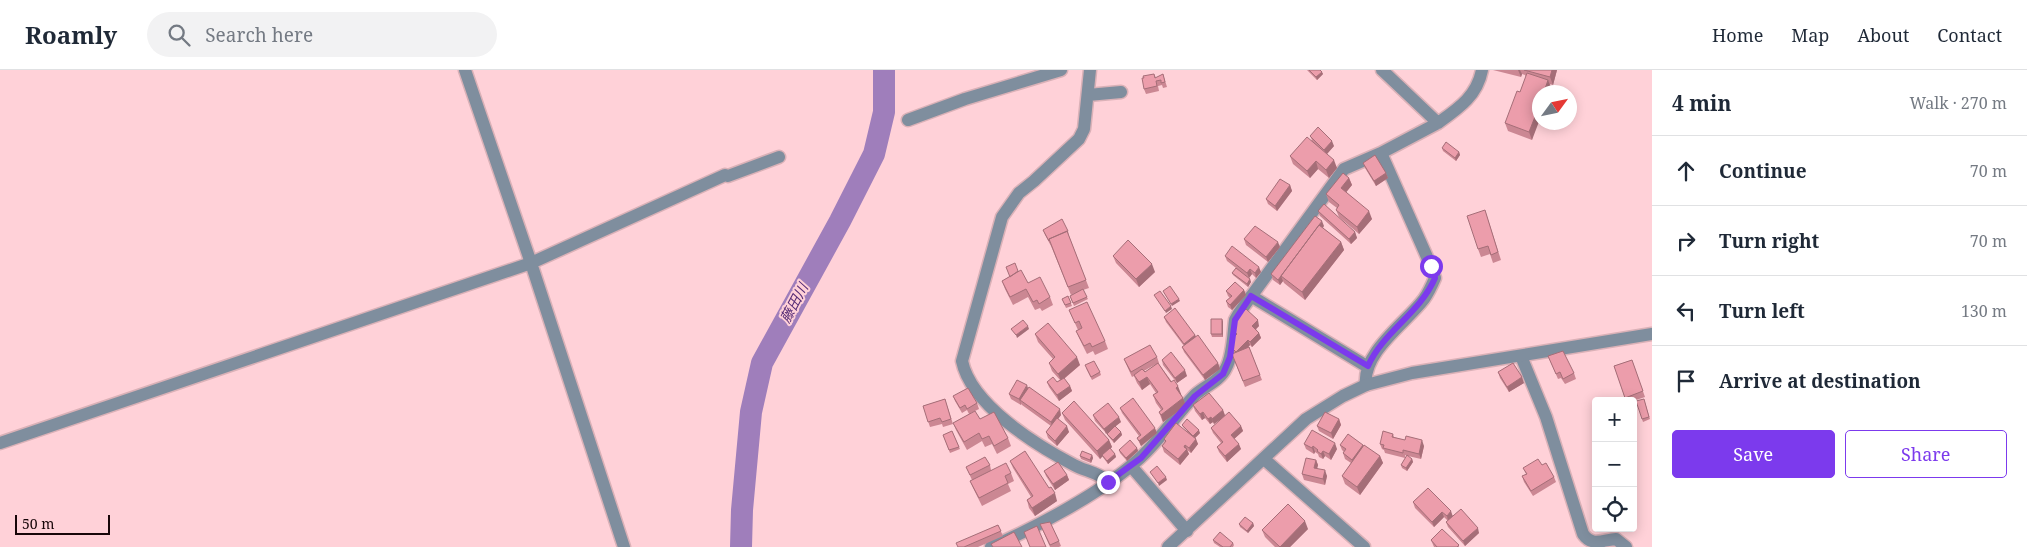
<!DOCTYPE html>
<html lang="en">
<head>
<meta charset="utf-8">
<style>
	:root { --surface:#fff; --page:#f2f2f3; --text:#1f2937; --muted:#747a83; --line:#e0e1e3; --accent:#7c3aed }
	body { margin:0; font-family:"Noto Serif","Noto Sans JP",serif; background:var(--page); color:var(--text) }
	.controls { position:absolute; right:15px; bottom:15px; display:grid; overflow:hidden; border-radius:5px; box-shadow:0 2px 12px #0003 }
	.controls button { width:45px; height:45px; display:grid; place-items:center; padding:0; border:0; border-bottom:1px solid var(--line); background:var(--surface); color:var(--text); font:25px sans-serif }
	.compass { position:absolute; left:1532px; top:15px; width:45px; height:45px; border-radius:50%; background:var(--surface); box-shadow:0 2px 12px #0003; rotate:57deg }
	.scale { position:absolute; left:15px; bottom:12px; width:95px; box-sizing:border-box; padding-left:5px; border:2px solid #180609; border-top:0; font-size:14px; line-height:18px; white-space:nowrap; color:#180609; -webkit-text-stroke:4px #ffd1d8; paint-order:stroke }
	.stop { position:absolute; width:15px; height:15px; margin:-11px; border:4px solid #7c3aed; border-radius:50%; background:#fff }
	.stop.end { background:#7c3aed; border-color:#fff; box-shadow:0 1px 5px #0008 }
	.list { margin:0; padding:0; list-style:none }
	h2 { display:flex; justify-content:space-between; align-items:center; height:65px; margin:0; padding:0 20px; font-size:21px }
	h2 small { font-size:16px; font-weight:400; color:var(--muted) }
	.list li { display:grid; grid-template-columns:32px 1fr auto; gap:15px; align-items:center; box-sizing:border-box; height:70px; padding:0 20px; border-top:1px solid var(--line) }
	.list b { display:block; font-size:19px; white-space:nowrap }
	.list em { font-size:16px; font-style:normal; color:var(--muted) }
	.actions { display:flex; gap:10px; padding:15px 20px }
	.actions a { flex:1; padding:11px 0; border:1px solid var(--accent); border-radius:5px; text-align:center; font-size:18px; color:var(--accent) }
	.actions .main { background:var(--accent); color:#fff }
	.icon { flex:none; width:28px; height:28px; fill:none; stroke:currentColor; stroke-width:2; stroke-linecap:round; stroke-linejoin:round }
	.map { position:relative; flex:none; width:1652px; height:477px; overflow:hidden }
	header { display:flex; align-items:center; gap:30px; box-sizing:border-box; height:70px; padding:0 25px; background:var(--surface); border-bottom:1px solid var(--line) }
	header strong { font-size:24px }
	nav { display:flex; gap:28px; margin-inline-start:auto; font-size:18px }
	.search { width:350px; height:45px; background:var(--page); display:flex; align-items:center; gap:12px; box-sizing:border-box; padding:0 18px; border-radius:28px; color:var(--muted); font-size:19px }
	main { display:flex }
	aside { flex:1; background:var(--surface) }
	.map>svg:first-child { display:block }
</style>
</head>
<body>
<header>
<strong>Roamly</strong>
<div class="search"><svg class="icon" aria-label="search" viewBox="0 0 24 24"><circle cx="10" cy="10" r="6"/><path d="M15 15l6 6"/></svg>Search here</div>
<nav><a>Home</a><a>Map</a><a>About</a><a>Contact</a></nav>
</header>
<main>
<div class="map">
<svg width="1652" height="477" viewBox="0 0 1652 477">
	<rect width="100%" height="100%" fill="#ffd1d8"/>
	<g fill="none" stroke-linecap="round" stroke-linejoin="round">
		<path stroke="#9f7ebb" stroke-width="22" d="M741 477 742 440 751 342 762 293 840 151 874 84 884 42V0"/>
		<defs>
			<path id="minor" d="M465 0 531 193 624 477
				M1090 0 1084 59 1079 69 1034 111 1019 123 1002 147 962 291C971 335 1036 375 1074 395 1085 401 1100 403 1108 412
				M1088 25 1121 22
				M908 50 965 29 1061 0
				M1438 53C1459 38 1477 26 1482 0
				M1251 226 1368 297
				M1521 286 1546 347 1583 464C1592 477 1603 470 1616 469L1626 477
				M1366 315C1362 282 1406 253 1424 229 1429 222 1432 215 1435 208L1427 187 1381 83
				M0 373 531 193 725 105 728 106 779 87
				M1131 396 1187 461
				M991 477C1037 457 1103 422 1140 388 1161 369 1176 345 1195 325 1205 316 1220 311 1226 298 1233 285 1233 265 1235 250L1239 243 1344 99 1381 83 1438 53 1382 0"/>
			<path id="tertiary" d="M1264 389 1364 477
				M1168 477 1306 349 1343 326 1366 315 1412 303 1652 264"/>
		</defs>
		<use href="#minor" stroke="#dab1b7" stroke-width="15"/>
		<use href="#tertiary" stroke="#dab1b7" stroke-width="15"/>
		<use href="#minor" stroke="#7f8e9e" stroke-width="12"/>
		<use href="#tertiary" stroke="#7f8e9e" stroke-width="12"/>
	</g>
	<path fill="#cb8793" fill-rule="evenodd" d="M1307 0H1320L1323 4 1317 10Z
		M1493 0H1557L1553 15 1550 14 1551 18 1550 22H1540L1532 70 1508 61 1505 53 1520 22 1526 7 1525 5 1522 4 1521 7Z
		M1154 4 1156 8 1163 4 1167 17 1163 18 1162 15 1158 16 1159 21 1146 24 1144 19Z
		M1310 66 1334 76 1327 84 1337 98 1329 108 1318 99 1310 108 1293 94 1290 86 1312 70Z
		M1442 78 1459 82 1460 85 1456 91 1443 81Z
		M1363 93 1386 103 1388 108 1376 116 1365 98Z
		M1349 108 1352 115 1346 122 1372 149 1359 164 1339 147 1336 140 1337 138 1329 132 1326 124Z
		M1290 115 1292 121 1277 141 1268 134 1266 129Z
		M1485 140 1501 190 1493 193 1490 184 1481 187 1478 179Z
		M1318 141 1355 162 1357 168 1351 174 1320 146Z
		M1324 156 1323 158 1341 172 1344 180 1305 230 1284 213 1283 211 1280 215 1273 210 1271 204Z
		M1043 160 1068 161 1069 166 1089 218 1083 220 1088 229 1074 236 1070 226 1080 221 1071 225 1051 176 1045 165Z
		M1244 169 1280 177 1268 192 1246 175Z
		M1113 186 1155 202 1139 217 1116 193Z
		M1225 186 1261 202 1256 208 1252 204 1249 208 1251 212 1248 217 1233 205 1232 203 1236 198 1227 191Z
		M1018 201 1028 213 1050 227 1053 235 1042 241 1040 238 1035 240 1028 227 1013 235 1005 219 1002 211Z
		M1244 220 1246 225 1232 240 1228 237 1226 231 1230 228 1228 226 1226 221Z
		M1068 226 1072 236 1066 238 1062 229Z
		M1069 240 1105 271 1108 279 1095 285 1093 281 1087 284 1079 268 1076 261 1078 260Z
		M1164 247 1195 265 1218 293 1220 299 1205 310 1184 282 1182 277 1184 276 1166 252Z
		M1222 249 1223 252V267H1212L1211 264Z
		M1232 253 1259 256 1256 259 1259 263 1261 268 1252 277 1250 275 1248 278 1249 277 1262 310 1245 317 1232 284 1234 283 1232 278 1235 266 1234 265 1232 259 1234 257Z
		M1035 264 1080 295 1064 309 1070 316 1072 321 1059 331 1049 317 1047 312H1057L1060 310 1052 301 1049 293 1053 289 1038 272Z
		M1548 286 1574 303 1576 309 1565 314 1561 308 1558 309Z
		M1157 287 1159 293H1158L1181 324 1186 336 1163 352 1162 350 1159 342 1161 340 1156 333 1153 325 1156 323 1150 314 1142 320 1137 313 1134 306 1132 307 1126 294 1124 289ZM1156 294 1145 302 1144 301Z
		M1162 290 1187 306 1177 313 1163 295Z
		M1632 290 1645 327 1633 331H1626L1614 296Z
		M1086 298 1100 302 1101 305 1092 310Z
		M1498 302 1524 313 1509 322 1500 308Z
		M1028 319 1061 345 1058 349 1069 362 1057 376 1048 368 1046 362 1051 356 1022 335 1021 334V335L1011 329 1009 324Z
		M953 326 977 333 979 339 971 343 1008 368 1011 376 997 384 992 374 985 377 982 371 967 380 956 360 953 353 969 344 967 340 962 343 955 331Z
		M945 329 953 354 943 357 942 354 930 357 923 336Z
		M1644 329 1650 349 1643 352 1642 349Z
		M1193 335 1223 340 1225 345 1241 356 1243 361 1234 369 1241 379 1227 392 1219 382 1217 377 1221 373 1213 363 1211 358 1221 349 1214 354 1213 352 1210 354 1205 348 1202 350 1195 341Z
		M1120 338 1157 363 1141 376 1137 368 1139 366 1122 343Z
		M1062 343 1109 370 1112 377 1110 379 1115 384 1116 387 1108 394 1102 386 1100 389 1065 350Z
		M1093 345 1121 352 1115 356 1121 362 1122 365 1114 373 1108 366 1107 364 1095 351Z
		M1339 349 1341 355 1333 369 1319 361 1317 356Z
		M1182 355 1200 363 1195 368 1198 374 1191 383 1187 380 1189 384 1180 395 1164 382 1162 376 1165 373 1164 369 1187 361 1183 357Z
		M952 361 960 379 950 383 943 365Z
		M1393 364 1394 367 1424 376 1421 389 1408 386 1412 389 1413 392 1407 401 1402 398 1401 395 1407 386 1405 385V388L1385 383 1384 380 1382 379 1380 374Z
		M1304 374 1337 379 1331 390 1325 386 1323 389 1319 387 1318 384 1315 382 1314 384 1306 379Z
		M1340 375 1363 376 1380 386 1383 393 1360 425 1345 414 1342 406 1351 393 1345 389 1343 383 1344 382 1342 380Z
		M1137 378 1138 381 1127 391 1120 383 1119 380Z
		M1092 385 1093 388 1091 393 1081 389 1080 386Z
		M1316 390 1318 395 1317 398 1327 406 1325 415 1304 410 1302 404Z
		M1010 391 1057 431 1035 446 1029 438 1027 430 1031 427 1013 398Z
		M990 395 991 400 1011 403 1014 411 1008 414 1011 421 982 436 973 418 970 411 972 410 966 397Z
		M1542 395 1554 407 1556 412 1533 426 1524 412 1522 406 1526 404 1523 398Z
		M1044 401 1067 405 1069 410 1055 420 1046 406Z
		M1428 418 1453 446 1479 463 1465 476 1448 457 1446 452 1448 451 1444 447 1434 457 1415 438 1413 432Z
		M1253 453 1254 456 1248 463 1240 457 1239 454Z
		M1040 454 1059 471 1061 476 1059 477H1050Z
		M998 455 1003 466 978 477H957Z
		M1308 459 1290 477H1275L1265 467 1262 460Z
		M1213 470 1233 473 1234 475 1233 477H1220L1214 473Z
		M1431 470 1459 475V477H1434Z"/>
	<path fill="#a56e78" d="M1518 0H1520L1522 4 1521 7Z
		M1552 0H1557L1553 15 1550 7Z
		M1322 2 1323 4 1317 10 1316 7Z
		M1548 10 1551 18 1550 22H1544Z
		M1540 34V49L1532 70 1529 62Z
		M1332 71 1334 76 1326 85 1324 80Z
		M1459 82 1460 85 1456 91 1455 88Z
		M1334 90 1337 98 1329 108 1326 100Z
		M1316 91 1318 99 1310 108 1307 101Z
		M1386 103 1388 108 1376 116 1374 111Z
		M1349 108 1352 115 1344 125 1341 118Z
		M1290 115 1292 121 1277 141 1275 136Z
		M1369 141 1372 149 1359 164 1357 157Z
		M1322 151 1324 156 1284 208 1281 206 1283 211 1280 215 1278 210Z
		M1355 162 1357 168 1351 174 1349 169Z
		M1278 172 1280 177 1268 192 1266 187Z
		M1341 172 1344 180 1305 230 1302 222Z
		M1152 194 1155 202 1139 217 1136 209Z
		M1259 197 1261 202 1256 208 1255 203Z
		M1250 199 1252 204 1249 208 1247 203Z
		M1250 209 1251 212 1248 217 1247 214Z
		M1244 220 1246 225 1232 240 1230 235Z
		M1179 229 1180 231 1172 236 1171 234Z
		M1171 236 1172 239 1166 243 1165 241Z
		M1222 249 1223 252V267L1222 264Z
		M1258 250 1259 256 1254 261 1252 256Z
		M1028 256 1029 259 1017 268 1016 265Z
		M1259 263 1261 268 1252 277 1250 272Z
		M1195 265 1197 271 1186 279 1184 274Z
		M1248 270 1250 275 1238 287 1236 282Z
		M1077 287 1080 295 1061 311 1058 304Z
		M1218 293 1220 299 1205 310 1203 305Z
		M1185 300 1187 306 1177 313 1175 308Z
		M1147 307 1150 314 1142 320 1139 312Z
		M1522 307 1524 313 1509 322 1507 317Z
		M1027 315 1029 321 1020 330 1021 334V335L1019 329Z
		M1070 316 1072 321 1059 331 1057 325Z
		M1178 316 1181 324 1178 326 1176 318Z
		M1183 328 1186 336 1163 352 1161 345Z
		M1060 339 1061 345 1052 357 1051 352Z
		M1223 340 1225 346 1214 354 1212 349Z
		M1203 342 1205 348 1202 350 1200 344Z
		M1119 347 1121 352 1106 364 1104 359Z
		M1211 347 1213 352 1210 354 1208 349Z
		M1339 349 1341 355 1333 369 1331 363Z
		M1067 356 1069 362 1057 376 1055 371Z
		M1241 356 1243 361 1233 370 1231 365Z
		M1155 358 1157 363 1141 376 1139 371Z
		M1199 360 1200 363 1194 369 1193 366Z
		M1121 362 1122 365 1114 373 1113 370Z
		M1196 369 1198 374 1191 383 1189 378Z
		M1109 370 1112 377 1100 389 1097 381Z
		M1422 370 1424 376 1421 389 1419 384Z
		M1335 373 1337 379 1331 390 1329 384Z
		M1239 374 1241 379 1227 392 1225 386Z
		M1185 375 1189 384 1180 395 1178 389Z
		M1363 375 1365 380 1354 395 1352 390Z
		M1313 376 1315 382 1314 384 1312 378Z
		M1137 378 1138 381 1127 391 1126 388Z
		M1323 381 1325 386 1323 389 1321 384Z
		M1115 384 1116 387 1108 394 1107 391Z
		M1092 385 1093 388 1091 393 1090 390Z
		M1380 386 1383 393 1360 425 1357 417Z
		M1412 389 1413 392 1407 401 1406 398Z
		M1316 390 1318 395 1316 403 1314 398Z
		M1325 400 1327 406 1325 415 1323 409Z
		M1067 405 1069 410 1055 420 1053 414Z
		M1166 407 1167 410 1159 416 1158 413Z
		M1055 423 1057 431 1035 446 1032 438Z
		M1451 441 1453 447 1448 451 1447 446Z
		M1442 442 1444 447 1434 457 1432 452Z
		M1305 451 1308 459 1290 477H1280Z
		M1253 453 1254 456 1248 463 1247 461Z
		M1478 458 1479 463 1465 476 1463 471Z"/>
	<path fill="#ec9dab" stroke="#a56e78" d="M1309 0H1320L1322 2 1316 7Z
		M1524 0H1552L1550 7Z
		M1527 3 1548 10 1544 22H1540V34L1529 62 1505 53 1517 21 1520 22Z
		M1154 4 1155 8 1163 4 1165 12 1161 13V10L1156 11 1157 16 1144 19 1142 8H1144L1143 6Z
		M1318 57 1332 71 1324 80 1310 66Z
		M1307 67 1334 90 1326 100 1316 91 1307 101 1290 86Z
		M1446 72 1459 82 1455 88 1442 78Z
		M1375 85 1386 103 1374 111 1363 93Z
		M1343 103 1349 108 1341 118 1369 141 1357 157 1336 140 1339 135 1326 124Z
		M1280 109 1290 115 1275 136 1266 129Z
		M1324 134 1355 162 1349 169 1318 141Z
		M1485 140 1498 182 1491 185 1488 176 1478 179 1467 146Z
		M1315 146 1322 151 1278 210 1271 204Z
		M1062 149 1068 161 1049 169V171L1043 160Z
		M1319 155 1341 172 1302 222 1281 206Z
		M1255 156 1278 172 1266 187 1244 169Z
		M1067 161 1086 210 1068 217 1049 169Z
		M1128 170 1152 194 1136 209 1113 186Z
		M1232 176 1259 197 1255 203 1250 199 1247 203 1225 186Z
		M1015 193 1018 201 1010 207 1006 197Z
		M1236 198 1250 209 1247 214 1232 203Z
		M1021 200 1028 213 1040 207 1050 227 1039 234 1037 230 1033 232 1026 219 1010 227 1002 211Z
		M1235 212 1244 220 1230 235 1226 231 1232 226 1226 221Z
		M1170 216 1179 229 1171 234 1163 221Z
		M1083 219 1087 227 1073 233 1070 226Z
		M1160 221 1171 236 1165 241 1154 225Z
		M1068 226 1071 233 1065 235 1062 229Z
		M1087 232 1105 271 1092 277 1090 273 1084 276 1076 261 1082 258 1079 251 1075 253 1069 240Z
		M1175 238 1195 265 1184 274 1164 247Z
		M1246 239 1258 250 1252 256 1259 263 1250 272 1248 270 1236 282 1232 278V269L1237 264 1232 259 1235 256 1232 253Z
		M1211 249H1222V264H1211Z
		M1023 250 1028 256 1016 265 1011 259Z
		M1048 253 1077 287 1058 304 1049 293 1055 287 1035 264Z
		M1198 265 1218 293 1203 305 1182 277Z
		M1150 275 1157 287 1131 302 1124 289Z
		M1249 277 1260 305 1243 311 1232 284Z
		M1563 281 1574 303 1563 309 1560 302 1556 304 1548 286Z
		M1171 282 1185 300 1175 308 1162 290Z
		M1632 290 1643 321 1625 328 1614 296Z
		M1094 291 1100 302 1091 307 1085 295Z
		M1158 293 1171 312 1174 310 1178 316 1176 318 1183 328 1161 345 1159 342 1163 339 1153 325 1158 322 1147 307 1139 312 1134 305 1142 299 1145 302Z
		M1513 293 1522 307 1507 317 1498 302Z
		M1053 307 1057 312 1064 308 1070 316 1057 325 1047 312Z
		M1017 310 1027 315 1019 329 1009 324Z
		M1029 317 1060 339 1051 352 1020 330Z
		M968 318 977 333 967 339 965 335 960 338 953 326Z
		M1209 323 1223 340 1212 349 1211 347 1208 349 1203 342 1200 344 1193 335Z
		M1133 328 1155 358 1139 371 1137 368 1141 365 1120 338Z
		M945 329 951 349 942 352 940 348 928 352 923 336Z
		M1644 329 1649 347 1642 349 1636 331Z
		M1074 331 1109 370 1097 381 1062 343Z
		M1108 333 1119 347 1104 359 1093 345Z
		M975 341 980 349 994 342 1008 368 994 376 989 366 982 369 979 363 964 372 953 353Z
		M1229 342 1241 356 1231 365 1239 374 1225 386 1217 377 1223 372 1211 358Z
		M1325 342 1339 349 1331 363 1317 356Z
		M1057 348 1067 356 1055 371 1046 362Z
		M1187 349 1199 360 1193 366 1182 355Z
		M1176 353 1196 369 1189 378 1185 375 1184 377 1187 379 1178 389 1162 376 1166 371 1164 369Z
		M1115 356 1121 362 1113 370 1107 364Z
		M1312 360 1335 373 1329 384 1323 381 1321 384 1317 381 1318 380 1313 376 1312 378 1304 374Z
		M952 361 959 377 949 380 943 365Z
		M1383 361 1393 364 1392 367 1405 370 1406 366 1422 370 1419 384 1403 380V383L1383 378 1384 375 1380 374Z
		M1348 364 1363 375 1352 390 1343 383 1346 379 1340 375Z
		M1130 370 1137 378 1126 388 1119 380Z
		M1364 375 1380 386 1357 417 1342 406Z
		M1110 378 1115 384 1107 391 1102 385Z
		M1025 381 1049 418 1051 417 1055 423 1032 438 1027 430 1033 426 1010 391Z
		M1082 381 1092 385 1090 390 1080 386Z
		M1407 385 1412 389 1406 398 1401 395Z
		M985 387 990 395 970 405 966 397Z
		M1306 388 1316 390 1314 398 1325 400 1323 409 1302 404Z
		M1538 389 1542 395 1546 393 1554 407 1531 421 1522 406 1527 404 1523 398Z
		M1058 392 1067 405 1053 414 1044 401Z
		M1006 393 1011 403 1005 406 1008 413 979 428 970 411Z
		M1157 396 1166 407 1158 413 1150 402Z
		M1428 418 1451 441 1447 446 1442 442 1432 452 1413 432Z
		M1288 434 1305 451 1280 477 1262 460Z
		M1461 439 1478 458 1463 471 1446 452Z
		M1245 447 1253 453 1247 461 1239 454Z
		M1050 452 1059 471 1050 475 1040 454Z
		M998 455 1001 461 964 477H958L956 473Z
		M1037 456 1046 477H1030L1024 462Z
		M1442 459 1459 475 1457 477H1437L1431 470Z
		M1014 462 1022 477H993L991 474Z
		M1220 462 1233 473 1230 477H1223L1213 470Z"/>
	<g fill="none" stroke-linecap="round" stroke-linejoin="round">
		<path stroke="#7c3aed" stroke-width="6" d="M1108 412 1141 388 1195 326 1223 304 1230 287 1235 250 1251 226 1368 296C1383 262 1420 243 1435 208L1431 196"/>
	</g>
	<g text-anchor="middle" stroke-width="4" stroke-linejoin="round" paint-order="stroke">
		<g font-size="14" font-style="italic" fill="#572c76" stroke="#ffd1d8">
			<text transform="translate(794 233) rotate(-62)" y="5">藤田川</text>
		</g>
	</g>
</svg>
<div class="controls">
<button>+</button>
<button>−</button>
<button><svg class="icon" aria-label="locate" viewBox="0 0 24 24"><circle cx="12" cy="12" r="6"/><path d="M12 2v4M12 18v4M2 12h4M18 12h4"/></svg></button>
</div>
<svg class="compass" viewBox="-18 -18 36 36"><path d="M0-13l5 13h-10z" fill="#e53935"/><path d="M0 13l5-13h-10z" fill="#747a83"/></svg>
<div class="scale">50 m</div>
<div class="stop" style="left:1431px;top:196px"></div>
<div class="stop end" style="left:1108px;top:412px"></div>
</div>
<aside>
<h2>4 min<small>Walk · 270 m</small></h2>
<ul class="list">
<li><svg class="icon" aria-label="ahead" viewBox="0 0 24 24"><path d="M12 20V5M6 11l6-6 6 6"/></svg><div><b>Continue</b></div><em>70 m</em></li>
<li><svg class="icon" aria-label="right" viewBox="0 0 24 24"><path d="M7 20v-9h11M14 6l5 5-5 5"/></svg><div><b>Turn right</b></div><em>70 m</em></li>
<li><svg class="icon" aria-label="left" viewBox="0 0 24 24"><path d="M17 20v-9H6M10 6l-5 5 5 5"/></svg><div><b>Turn left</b></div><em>130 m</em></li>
<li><svg class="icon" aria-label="arrive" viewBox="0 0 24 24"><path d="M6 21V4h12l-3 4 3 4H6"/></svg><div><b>Arrive at destination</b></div></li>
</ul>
<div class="actions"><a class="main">Save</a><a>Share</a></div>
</aside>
</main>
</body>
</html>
